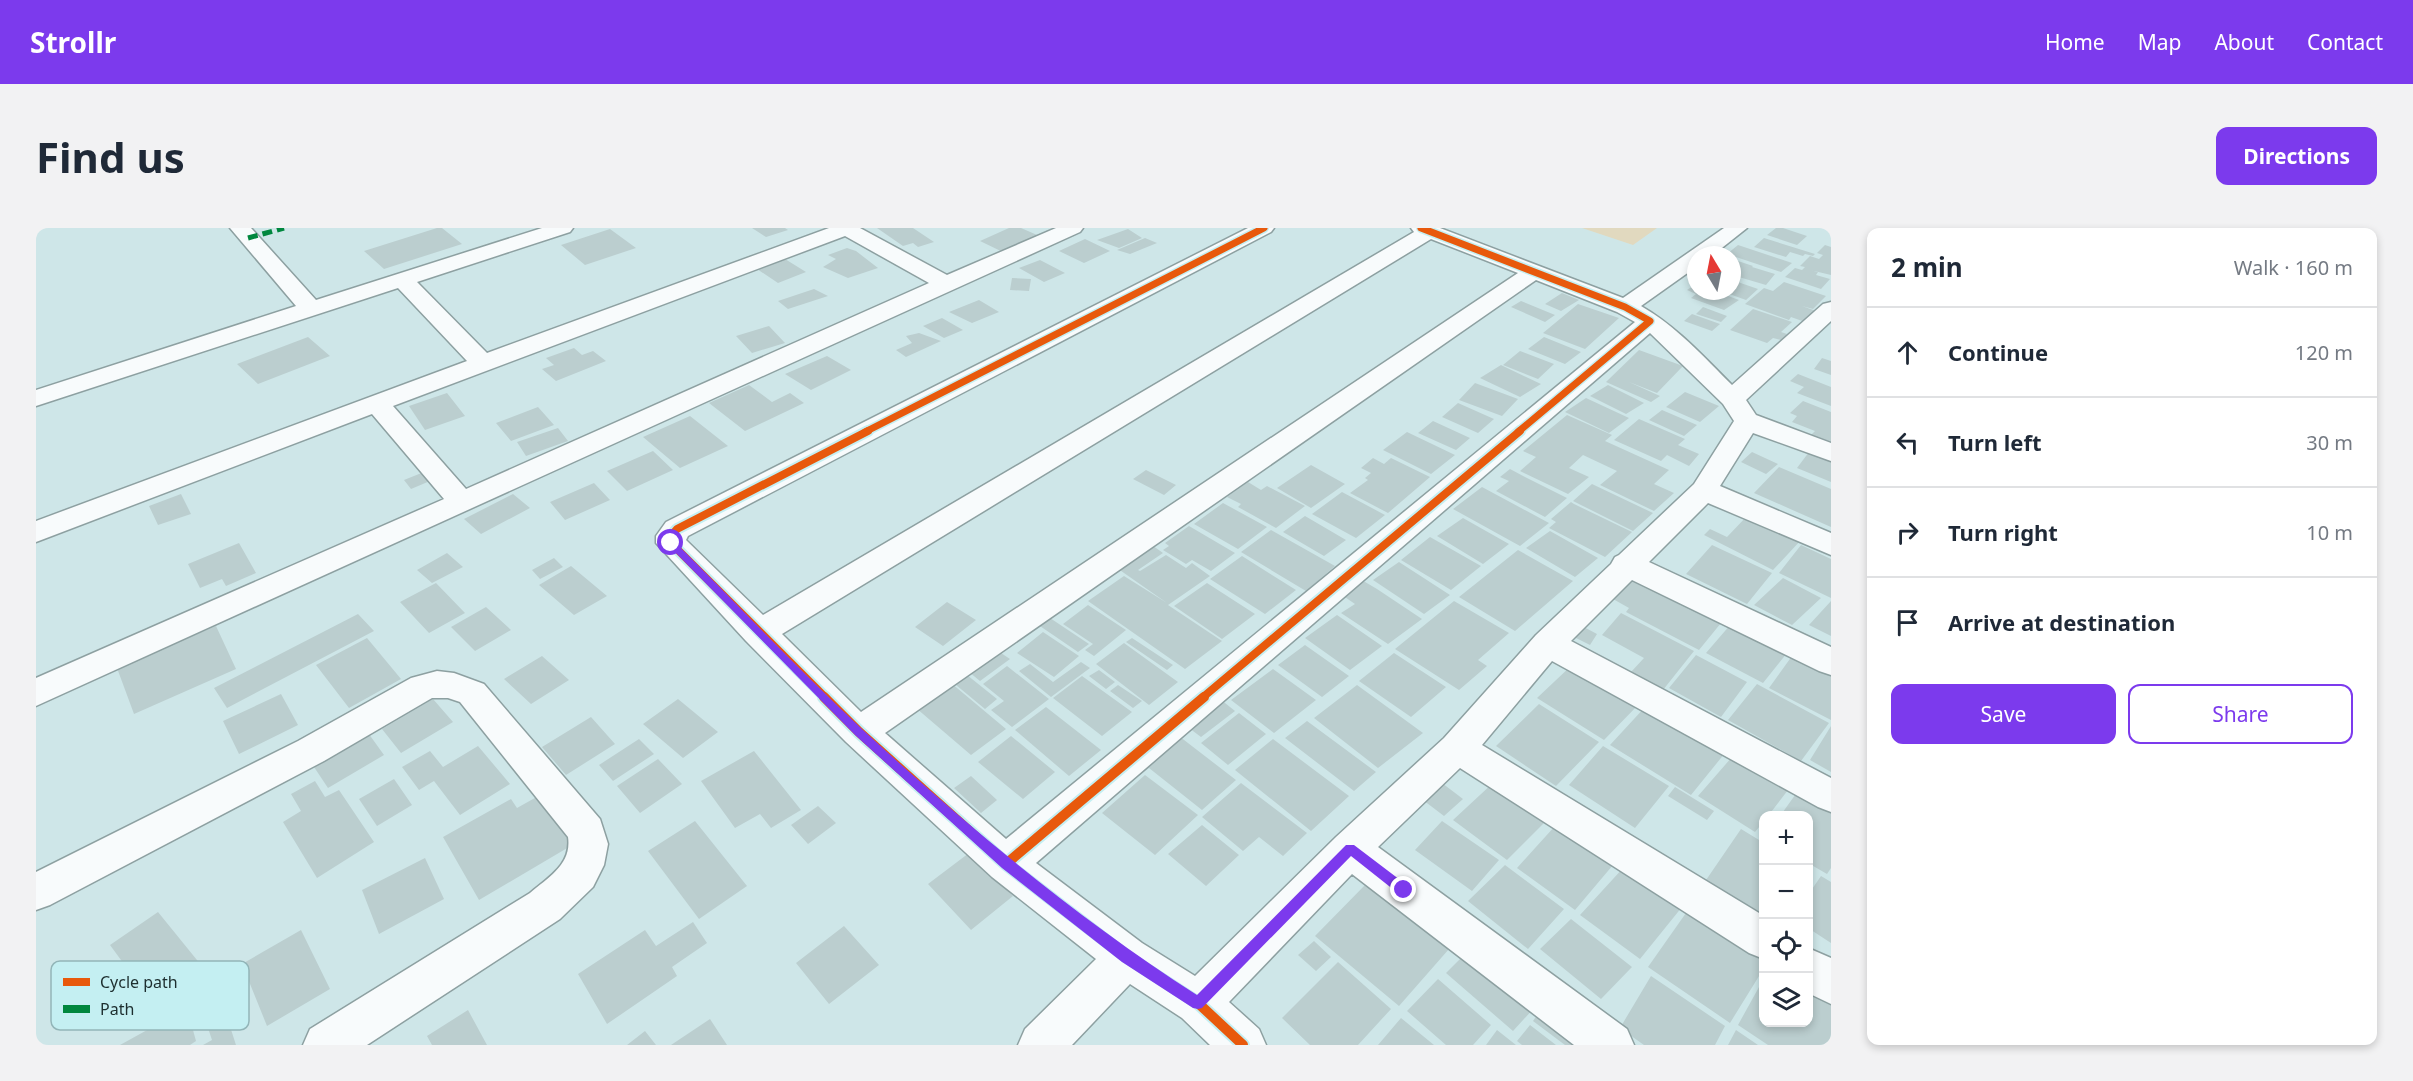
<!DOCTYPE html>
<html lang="en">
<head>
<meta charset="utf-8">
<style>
	:root { --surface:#fff; --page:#f2f2f3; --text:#1f2937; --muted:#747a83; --line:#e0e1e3; --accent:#7c3aed }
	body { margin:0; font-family:"Noto Sans",sans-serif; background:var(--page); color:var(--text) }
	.controls { position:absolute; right:18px; bottom:18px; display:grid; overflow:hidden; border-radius:12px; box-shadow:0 3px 9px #0003 }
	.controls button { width:54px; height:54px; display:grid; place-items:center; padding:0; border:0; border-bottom:2px solid var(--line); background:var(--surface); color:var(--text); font:30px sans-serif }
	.compass { position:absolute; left:1651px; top:18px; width:54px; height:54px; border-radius:50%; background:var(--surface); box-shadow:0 3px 9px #0003; rotate:350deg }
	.stop { position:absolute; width:18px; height:18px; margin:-14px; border:4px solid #7c3aed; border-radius:50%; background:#fff }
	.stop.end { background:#7c3aed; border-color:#fff; box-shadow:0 2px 6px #0008 }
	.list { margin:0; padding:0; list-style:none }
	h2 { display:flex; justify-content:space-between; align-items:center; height:78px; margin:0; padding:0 24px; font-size:26px }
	h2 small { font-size:20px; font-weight:400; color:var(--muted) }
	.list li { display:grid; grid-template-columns:39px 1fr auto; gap:18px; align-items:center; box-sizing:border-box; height:90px; padding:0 24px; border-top:2px solid var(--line) }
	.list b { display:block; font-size:22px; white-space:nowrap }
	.list em { font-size:20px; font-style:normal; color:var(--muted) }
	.actions { display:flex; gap:12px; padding:18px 24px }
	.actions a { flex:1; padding:14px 0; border:2px solid var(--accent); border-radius:12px; text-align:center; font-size:21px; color:var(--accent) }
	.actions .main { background:var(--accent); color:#fff }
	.icon { flex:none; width:33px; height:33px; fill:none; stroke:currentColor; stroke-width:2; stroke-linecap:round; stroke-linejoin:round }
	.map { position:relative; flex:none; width:1795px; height:817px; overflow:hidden; border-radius:12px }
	header { display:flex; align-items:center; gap:36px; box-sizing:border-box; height:84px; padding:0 30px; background:var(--accent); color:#fff }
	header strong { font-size:28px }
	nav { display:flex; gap:33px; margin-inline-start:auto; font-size:21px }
	.intro { display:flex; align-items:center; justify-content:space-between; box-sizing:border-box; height:144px; padding:0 36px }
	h1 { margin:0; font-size:42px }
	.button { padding:15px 27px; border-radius:12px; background:var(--accent); color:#fff; font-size:21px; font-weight:700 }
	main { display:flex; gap:36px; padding:0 36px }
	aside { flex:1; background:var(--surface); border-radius:12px; box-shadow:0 3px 9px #0003 }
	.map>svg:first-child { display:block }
</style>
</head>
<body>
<header>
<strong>Strollr</strong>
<nav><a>Home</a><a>Map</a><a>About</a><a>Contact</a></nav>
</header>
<div class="intro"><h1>Find us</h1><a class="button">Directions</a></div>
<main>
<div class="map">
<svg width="1795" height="817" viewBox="0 0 1795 817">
	<rect width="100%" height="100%" fill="#cee6e8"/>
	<path fill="#e1d9bf" d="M1546 0H1621L1597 17Z"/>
	<path fill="#bbcecf" d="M401 0H406L426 16 348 41 328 23Z
		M716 0H749L752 2 730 9Z
		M841 0H877L898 14 882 19 877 15 867 18Z
		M973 0H985L1008 10 973 27 944 13Z
		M1740 0H1747L1771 8 1761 17 1731 7Z
		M574 1 600 20 549 37 525 17Z
		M1092 1 1106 10 1083 20 1061 12Z
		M1109 10 1121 15 1094 26 1081 22Z
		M1728 10 1779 26 1777 28 1769 26 1767 28 1754 24 1750 29 1718 19Z
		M1049 11 1074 23 1048 35 1023 23Z
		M1702 17 1756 35 1745 44 1691 26Z
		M1789 17 1795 19V47L1774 42 1782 44 1780 47 1794 51 1785 61 1749 49 1759 40 1766 42 1769 39 1764 38 1774 28 1783 31 1787 27 1781 25Z
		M811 20 820 23 842 40 812 50 787 39 800 31 792 27Z
		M749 31 770 44 742 55 721 41Z
		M1004 32 1029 45 1008 54 983 40Z
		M1699 32 1717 38 1716 39 1739 46 1730 57 1696 47V35Z
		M976 50 995 51 993 63 974 62Z
		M1696 52 1722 61 1710 72 1685 63H1696Z
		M1748 54 1790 68 1777 81 1766 78 1780 83 1769 94 1755 89 1753 92 1709 76 1728 60 1737 63Z
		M1660 56V63H1679L1703 72 1688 82 1655 70 1660 66 1651 62Z
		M778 61 792 68 752 81 742 73Z
		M1526 65 1543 72 1525 83 1509 76Z
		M943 72 963 84 936 95 913 84Z
		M1485 73 1519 87 1509 94 1475 79Z
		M1542 76 1583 90 1549 121 1507 105Z
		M1667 79 1691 88 1685 94 1660 86Z
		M1717 81 1756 94 1745 104 1751 106 1745 112 1737 110 1731 115 1694 102Z
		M1656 86 1684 96 1676 103 1648 93Z
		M906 90 927 102 908 110 887 98Z
		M733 98 749 115 716 125 700 108Z
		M883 105 905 113 870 129 860 122 876 115 870 108Z
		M272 109 294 128 222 156 201 136Z
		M1508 109 1545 124 1529 136 1492 121Z
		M538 120 546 127 557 123 570 133 520 153 506 141 518 137 510 130Z
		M1603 122 1647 138 1621 165 1593 154 1624 168 1615 174 1570 154Z
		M1484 123 1518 136 1502 151 1467 137Z
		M791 128 815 142 775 162 749 146Z
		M1786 130 1795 133V147L1778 141Z
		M1465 137 1467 138 1505 156 1484 169 1444 150Z
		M1762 146 1795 159V178L1761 165 1768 159 1754 153Z
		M1439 155 1482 171 1466 188 1423 172Z
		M713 157 736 174 754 165 768 175 709 203 673 175Z
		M1572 157 1608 175 1590 186 1554 168Z
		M1649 164 1683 178 1664 194 1630 179Z
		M411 165 429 188 389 202 373 178Z
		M1550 170 1593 190 1573 205 1529 184Z
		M1767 173 1795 184V216L1774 208 1779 203 1756 194 1761 188 1754 185Z
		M1422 175 1458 191 1442 205 1406 189Z
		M502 179 518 197 475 213 460 195Z
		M1626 182 1661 197 1648 208 1613 192Z
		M1531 187 1576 207 1569 213 1633 242 1618 256 1638 265 1618 283 1564 257 1581 243 1547 227 1533 240 1553 249 1532 266 1484 243 1500 229 1487 223Z
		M654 188 692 218 644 240 607 209Z
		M1603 191 1649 211 1642 217 1663 226 1653 238 1631 227 1625 233 1578 212Z
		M1397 193 1434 210 1420 222 1382 205Z
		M522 200 532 213 490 228 481 214Z
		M1371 204 1419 227 1395 246 1347 222Z
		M617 223 637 242 591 263 571 243Z
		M1716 224 1742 236 1730 246 1705 234Z
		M1773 224 1795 233V254L1761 240Z
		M1337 230 1348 236 1355 230 1394 249 1352 285 1314 265 1332 252 1329 250 1335 245 1325 240Z
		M1275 237 1309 256 1275 280 1241 260Z
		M1743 239 1795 261V299L1718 265Z
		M1474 241 1489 249 1531 270 1509 289 1460 263 1473 253 1464 249Z
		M1110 242 1140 257 1128 267 1097 251Z
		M388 244 394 253 375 261 368 252Z
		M1212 254 1225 262 1231 258 1269 278 1240 300 1202 279 1205 276 1191 269Z
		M558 255 574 272 529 292 514 274Z
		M1556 256 1617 285 1597 303 1537 273Z
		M1446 259 1513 295 1484 318 1417 281Z
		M1306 264 1349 287 1320 310 1276 286Z
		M145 266 155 286 122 297 113 278Z
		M477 266 494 280 445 306 428 291Z
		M1535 274 1538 276 1596 304 1569 329 1513 300 1520 294 1515 291Z
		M1187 275 1231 299 1202 321 1158 296Z
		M1712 287 1765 312 1737 342 1668 307 1674 301 1691 309Z
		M1269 288 1310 312 1288 328 1247 304Z
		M1427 290 1473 316 1447 336 1401 308Z
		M1153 298 1199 325 1175 343 1156 332 1150 336 1127 322 1133 318 1129 315Z
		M1235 302 1299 338 1270 363 1205 324Z
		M1514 303 1562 330 1539 349 1490 320Z
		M1394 309 1445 338 1415 362 1365 332Z
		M203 315 220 345 190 358 186 351 164 360 152 336Z
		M1113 315 1127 325 1102 342 1104 343 1130 327 1150 340 1156 335 1174 348 1132 377 1186 413 1149 441 1052 373 1088 348 1131 375 1078 338Z
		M1676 317 1736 345 1711 376 1650 346Z
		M1765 317 1795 331V370L1743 345Z
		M1482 322 1537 353 1479 403 1423 369Z
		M411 325 427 339 396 355 381 342Z
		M1206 328 1260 362 1229 386 1174 351Z
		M518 330 527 339 504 351 496 342Z
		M1363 334 1414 367 1388 386 1337 352Z
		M535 338 571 368 538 387 503 357Z
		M1747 350 1785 370 1756 397 1718 377Z
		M1324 351 1341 361 1386 391 1352 416 1305 385 1319 376 1303 365Z
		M1595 352 1611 360 1614 358 1685 395 1663 422 1590 384 1593 380 1577 371Z
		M400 355 429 385 393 405 364 374Z
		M1171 355 1219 386 1186 411 1138 378Z
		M1418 373 1473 405 1442 432 1451 438 1423 462 1359 421Z
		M1795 373V408L1773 397Z
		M911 374 940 392 907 418 879 399Z
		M1052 377 1090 402 1058 428 1049 422 1057 416 1027 396Z
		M450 379 475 402 439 423 415 399Z
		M1585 385 1658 423 1627 462 1595 444 1608 430 1566 407Z
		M322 386 338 403 191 480 178 460Z
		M1301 387 1346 418 1314 442 1269 410Z
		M1011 388 1053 416 1042 424 1001 396Z
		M1695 396 1751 425 1727 455 1670 425Z
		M1544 397 1561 406 1554 417 1536 408Z
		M180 398 200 441 98 486 81 440Z
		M1007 404 1043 428 1018 449 981 425Z
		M331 410 365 451 313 480 280 437Z
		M1096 410 1137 437 1131 442 1090 414Z
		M1088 415 1142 454 1113 477 1060 436Z
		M1269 417 1313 448 1286 469 1242 437Z
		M962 423 974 431 944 453 933 444Z
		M1358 425 1410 459 1375 489 1323 453Z
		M1660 427 1711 454 1685 489 1633 460Z
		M506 428 533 452 495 476 468 451Z
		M1756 428 1795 448V492L1733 460Z
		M1045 434 1054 440 1015 469 983 443 994 436 1017 454Z
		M1536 437 1603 476 1568 512 1501 470Z
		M971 438 1013 471 976 499 955 482 968 473 947 456Z
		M1237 441 1280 472 1238 505 1195 472Z
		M1063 442 1079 454 1070 461 1053 448Z
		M926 443 961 471 949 481 914 452Z
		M1046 448 1096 484 1066 508 1017 470Z
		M915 455 970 501 935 527 880 480Z
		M1721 456 1793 495 1765 533 1692 492Z
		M1082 457 1106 473 1097 480 1074 463Z
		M1321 457 1387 505 1342 540 1278 490Z
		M245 466 262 497 203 526 187 493Z
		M1179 467 1199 483 1165 509 1145 494Z
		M397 471 417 494 365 525 346 501Z
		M642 471 682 504 647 530 607 496Z
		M1503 476 1563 514 1520 558 1460 518Z
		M1610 478 1689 525 1655 567 1574 517Z
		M1010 479 1065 522 1033 548 979 502Z
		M1203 485 1230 506 1192 537 1165 515Z
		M555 489 579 516 530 547 506 519Z
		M1271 493 1340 544 1318 563 1249 510Z
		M1795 498V544L1774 532Z
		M330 502 348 527 292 560 274 533Z
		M1139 505 1200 552 1166 582 1113 540 1104 547 1095 539Z
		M975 508 1019 544 987 571 942 534Z
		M603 511 618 526 577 553 563 537Z
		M1237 511 1313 568 1275 603 1199 542Z
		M442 518 474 556 424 587 398 553 383 562 366 539 394 523 407 539Z
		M1567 518 1633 558 1599 600 1533 557Z
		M718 523 765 582 735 600 724 586 699 600 665 553Z
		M1696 529 1752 562 1732 588H1728V593L1719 604 1662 568Z
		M622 531 646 556 604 585 581 558Z
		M1109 547 1162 587 1119 627 1066 585Z
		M935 548 961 572 945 585 918 560Z
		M358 551 376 577 341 598 323 571Z
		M1402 552 1427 571 1408 588 1383 569Z
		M279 553 289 569 303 562 338 614 281 650 247 594 265 583 255 566Z
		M1458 554 1511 592 1471 632 1417 592Z
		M1205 555 1271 605 1247 628 1223 609 1207 623 1166 589Z
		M1639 559 1678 583 1671 592 1632 568Z
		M1762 563 1795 583V640L1791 646 1772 635V588H1744Z
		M506 566 538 616 443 672 407 609 475 571 481 580Z
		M782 578 800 595 772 616 755 597Z
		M659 593 711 658 663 691 612 623Z
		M1406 593 1463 632 1436 663 1379 622Z
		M1166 597 1203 627 1170 658 1132 626Z
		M1519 598 1577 637 1539 682 1481 640Z
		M1705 601 1728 615V693L1668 655Z
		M933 625 977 668 935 702 892 656Z
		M389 630 408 671 343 706 326 662Z
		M1469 637 1528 681 1492 721 1432 673Z
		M1588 639 1646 679 1604 731 1544 687Z
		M1785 648 1795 654V715L1772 700V667Z
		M1330 656 1413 721 1363 778 1279 708Z
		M1657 675 1728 721V740L1694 795 1612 739Z
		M122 684 165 737 115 773 74 717Z
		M1535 691 1596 739 1565 771 1504 721Z
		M657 694 671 715 636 739 641 748 571 796 542 746 609 702 620 718Z
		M808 698 843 737 793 776 760 735Z
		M265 702 294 761 231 798 206 736Z
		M1278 713 1295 729 1280 743 1262 727Z
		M1433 722 1500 778 1477 803 1410 745Z
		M1302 734 1355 781 1322 817H1274L1246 790Z
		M1772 747 1795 761V817H1732L1702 797 1728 750V794H1772Z
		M1615 748 1689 798 1679 817H1608L1584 800Z
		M1402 751 1455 797 1437 817H1410L1371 783Z
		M1508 777 1558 817H1529L1497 793Z
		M151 780 160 813 154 817H84Z
		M432 782 451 817H396L391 808Z
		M190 786 200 817H167L176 812 171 797Z
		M1365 790 1398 817H1342Z
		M674 791 691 817H635Z
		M1494 797 1520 817H1486L1481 813Z
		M1461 802 1480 817H1450Z
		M1700 802 1722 817H1692Z
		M609 803 620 817H591Z"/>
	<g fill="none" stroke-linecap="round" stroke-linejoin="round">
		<defs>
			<path id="street" d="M194 0H215L280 72 506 0H537L534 4 381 54 451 125 793 0H824L911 47 1020 0H1047L1044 4 0 478V450L408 271 336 186 0 314V293L431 133 362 60 0 178V162L260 78ZM809 8 893 55 430 261 357 178Z
				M1212 0H1238L1235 4 652 308 650 312 727 387 1378 4 1375 0H1404L1587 70 1688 0H1711L1677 27H1660V39L1605 78C1640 98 1668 129 1696 157L1787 76 1795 74V93L1710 172 1720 187 1795 215V233L1717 205 1684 258 1795 305V327L1672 275 1613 334 1795 419V447L1783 443 1596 352 1535 413 1795 550V584L1782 579 1516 433 1446 517 1728 688V731L1713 725 1424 540 1342 619 1591 801 1598 817H1538L1316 646 1193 774 1223 801 1230 817H1174L1146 790 1094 756 1036 817H982L989 801 1060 731 956 649 810 514 710 413 620 315V308L630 294ZM1395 11 1482 45 825 484 746 406ZM1500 52 1581 84 1599 94 970 611 849 505ZM1614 105 1687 176 1698 193 1658 256 1583 327 1579 329 1575 336 1500 407 1408 510 1300 609 1159 748 1106 715 1000 635Z
				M401 443 418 445 448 456 564 591 572 616 568 637 557 659 524 691 331 817H267L274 801 494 665C513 649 536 636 532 609L424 474 412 470H396L288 533 14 677 0 682V644L262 513 375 450Z
				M1772 720 1795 730V776L1772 765Z"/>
		</defs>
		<use href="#street" stroke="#8da0a1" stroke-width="3"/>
		<use href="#street" fill="#f8fbfc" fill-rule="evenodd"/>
		<path stroke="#00873e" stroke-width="5" stroke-dasharray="10 5" stroke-linecap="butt" d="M212 10 248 0"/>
		<defs>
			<path id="cycleway-far2" d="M1385 0 1589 79 1614 93 1482 204
				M829 204 1228 0"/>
			<path id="cycleway-far1" d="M790 470 635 315V308L641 301 832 203
				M1166 470 1484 203"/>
			<path id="cycleway" d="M788 469 823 504 970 636 1091 729 1162 775 1207 817
				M970 636 1168 469"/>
		</defs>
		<use href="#cycleway-far2" stroke="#c4eff2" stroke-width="10"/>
		<use href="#cycleway-far1" stroke="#c4eff2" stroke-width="12"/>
		<use href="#cycleway" stroke="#c4eff2" stroke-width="14"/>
		<use href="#cycleway-far2" stroke="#e8590c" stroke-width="7"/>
		<use href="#cycleway-far1" stroke="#e8590c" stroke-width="8"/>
		<use href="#cycleway" stroke="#e8590c" stroke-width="10"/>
	</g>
	<path fill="#7c3aed" d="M632 313H638C701 376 762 441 827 502 932 599 1041 690 1161 767L1310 617H1318L1372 658V666H1363L1315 628 1166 780 1162 781 1157 780 1086 734 966 640 819 507 632 317Z"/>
	<rect x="15" y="733" width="198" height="69" rx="9" fill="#c4eff2" stroke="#92b5b8" stroke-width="1.5"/>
	<rect x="27" y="750" width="27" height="8" fill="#e8590c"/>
	<rect x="27" y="777" width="27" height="8" fill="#00873e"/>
	<g font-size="16" fill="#1d2e2f">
		<text x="64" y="760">Cycle path</text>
		<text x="64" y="787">Path</text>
	</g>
</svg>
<div class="controls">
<button>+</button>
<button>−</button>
<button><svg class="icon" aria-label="locate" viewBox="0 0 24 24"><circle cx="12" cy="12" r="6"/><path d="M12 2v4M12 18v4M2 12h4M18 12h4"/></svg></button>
<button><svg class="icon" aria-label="layers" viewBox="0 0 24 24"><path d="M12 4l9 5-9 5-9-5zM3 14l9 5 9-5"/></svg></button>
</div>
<svg class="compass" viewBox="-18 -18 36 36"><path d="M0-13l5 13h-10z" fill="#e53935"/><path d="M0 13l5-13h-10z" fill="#747a83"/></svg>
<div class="stop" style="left:635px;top:315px"></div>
<div class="stop end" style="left:1368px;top:662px"></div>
</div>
<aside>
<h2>2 min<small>Walk · 160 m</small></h2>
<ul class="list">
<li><svg class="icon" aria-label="ahead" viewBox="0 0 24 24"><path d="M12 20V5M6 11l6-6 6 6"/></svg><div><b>Continue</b></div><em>120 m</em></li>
<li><svg class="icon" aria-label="left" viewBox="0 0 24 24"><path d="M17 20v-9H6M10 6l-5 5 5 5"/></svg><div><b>Turn left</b></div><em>30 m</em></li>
<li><svg class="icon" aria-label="right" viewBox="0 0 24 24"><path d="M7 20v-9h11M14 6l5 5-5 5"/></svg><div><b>Turn right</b></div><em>10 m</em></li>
<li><svg class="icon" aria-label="arrive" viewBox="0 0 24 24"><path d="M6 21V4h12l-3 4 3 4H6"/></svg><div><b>Arrive at destination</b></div></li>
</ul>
<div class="actions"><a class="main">Save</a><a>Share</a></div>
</aside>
</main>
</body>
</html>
